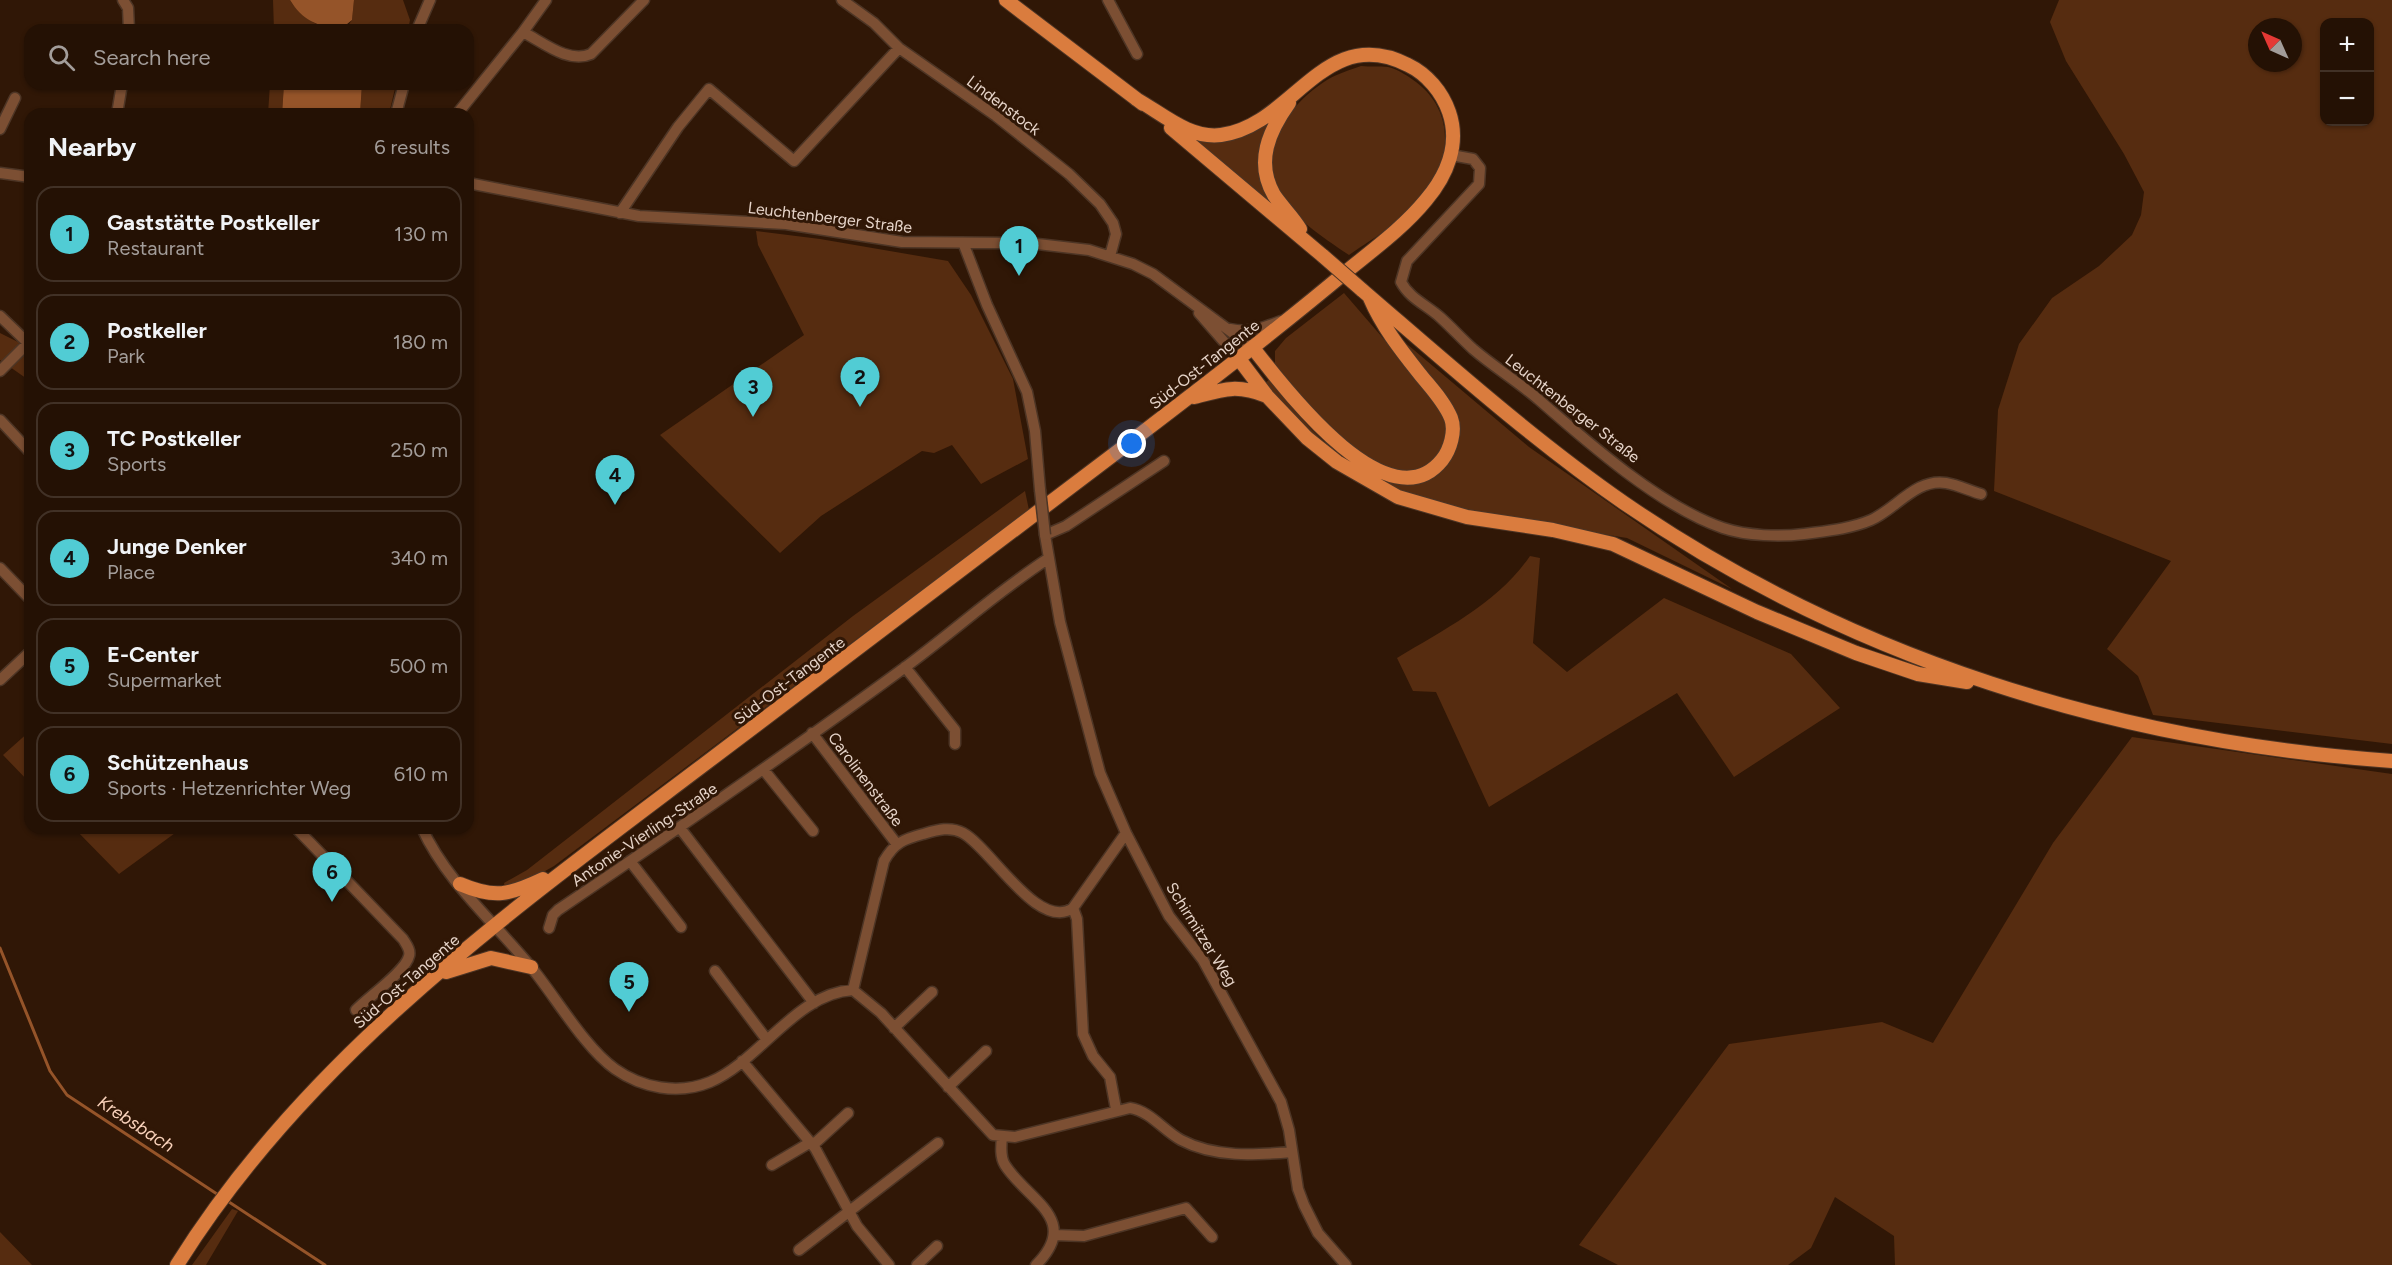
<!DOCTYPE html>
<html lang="en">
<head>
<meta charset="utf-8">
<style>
	:root { --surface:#241104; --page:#2c1a0e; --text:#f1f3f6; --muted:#a39d9a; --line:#413126; --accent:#51ccd4 }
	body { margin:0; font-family:Figtree,sans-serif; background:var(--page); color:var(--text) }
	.controls { position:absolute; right:18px; top:18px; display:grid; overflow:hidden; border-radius:12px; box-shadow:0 2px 4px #0004 }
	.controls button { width:54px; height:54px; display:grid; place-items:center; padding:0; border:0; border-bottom:2px solid var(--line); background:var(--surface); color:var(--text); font:30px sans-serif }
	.compass { position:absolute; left:2248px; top:18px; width:54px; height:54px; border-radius:50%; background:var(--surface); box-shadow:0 2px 4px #0004; rotate:315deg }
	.you { position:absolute; left:1132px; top:444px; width:21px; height:21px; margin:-15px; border:4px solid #fff; border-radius:50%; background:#1a73e8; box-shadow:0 0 0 9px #1a73e833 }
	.badge { display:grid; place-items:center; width:39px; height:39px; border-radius:50%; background:var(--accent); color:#111; font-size:20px; font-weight:700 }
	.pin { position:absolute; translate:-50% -50px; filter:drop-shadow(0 2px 3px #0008) }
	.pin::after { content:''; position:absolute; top:32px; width:21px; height:18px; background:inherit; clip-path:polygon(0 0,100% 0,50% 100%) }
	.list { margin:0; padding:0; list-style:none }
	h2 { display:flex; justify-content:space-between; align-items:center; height:78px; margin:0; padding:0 24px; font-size:26px }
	h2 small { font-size:20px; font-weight:400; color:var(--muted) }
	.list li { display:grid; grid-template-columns:39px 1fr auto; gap:18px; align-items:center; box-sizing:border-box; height:96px; margin:0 12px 12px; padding:0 12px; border:2px solid var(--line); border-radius:18px }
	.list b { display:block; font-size:22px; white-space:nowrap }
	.list p { margin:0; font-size:20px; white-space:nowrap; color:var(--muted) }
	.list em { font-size:20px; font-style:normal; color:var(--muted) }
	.icon { flex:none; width:33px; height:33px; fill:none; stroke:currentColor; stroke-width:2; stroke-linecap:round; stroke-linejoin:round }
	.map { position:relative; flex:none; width:2392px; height:1265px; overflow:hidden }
	.search { position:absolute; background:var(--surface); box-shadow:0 2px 4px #0004; left:24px; top:24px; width:450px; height:66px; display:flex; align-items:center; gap:15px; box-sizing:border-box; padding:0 21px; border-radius:18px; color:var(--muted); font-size:22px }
	.panel { position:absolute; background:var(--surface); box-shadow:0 2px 4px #0004; left:24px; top:108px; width:450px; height:726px; border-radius:18px }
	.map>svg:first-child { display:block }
</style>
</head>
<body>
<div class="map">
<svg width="2392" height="1265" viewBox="0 0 2392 1265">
	<rect width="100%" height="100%" fill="#301706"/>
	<path fill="#562c10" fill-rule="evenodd" d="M273 0H290C300 17 326 35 347 27L352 20 354 0H403L410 20 408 30H274Z
		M2059 0H2392V744L2153 715 2138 676 2107 649 2171 561 1994 491 1998 410 2019 344 2052 298 2099 266 2132 235 2141 215 2144 192 2124 154 2066 61 2050 22ZM2324 22H2370V122H2324ZM2257 27H2293V63H2257Z
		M1361 66C1370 67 1380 66 1388 67 1398 69 1409 77 1416 82 1452 109 1452 153 1430 188 1412 217 1376 236 1349 255 1321 236 1292 218 1276 187 1254 146 1295 100 1327 80 1337 74 1350 70 1361 66Z
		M270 84H284L282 114H268Z
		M362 84H396L389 114H360Z
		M1273 119 1262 144 1273 206 1188 136C1225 149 1242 140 1273 119Z
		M756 231 820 239 948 261 971 295 1013 379 1028 459 981 484 952 445 934 453 922 451 821 516 780 553 660 435 804 335 758 245Z
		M1344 293 1420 381 1444 416 1447 437 1437 460 1409 473 1391 470 1342 443 1275 370V351L1286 338Z
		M1389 329 1529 447 1732 589 1627 538 1477 514 1405 493 1352 467 1303 427 1265 383 1270 379C1288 402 1306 426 1328 445 1372 482 1436 513 1457 437Z
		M0 333 22 344 30 343V381L0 360Z
		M1025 491 1029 510 554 866 506 893 504 883 527 870 853 616Z
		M1530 556 1540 558 1533 643 1567 672 1664 598 1791 654 1840 708 1734 777 1677 693 1489 807 1436 692 1413 691 1397 658C1445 629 1498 603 1530 556Z
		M30 731V783L3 755Z
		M2132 737 2392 774V1265H1895L1894 1236 1835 1197 1811 1248 1788 1265H1618L1579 1245 1729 1044 1882 1022 1933 1043 2053 843Z
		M74 828H182L119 874Z
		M232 1209 238 1211 206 1265H192Z
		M0 1232 32 1265H0Z"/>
	<path fill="#955429" d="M290 0H354L352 20 341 29C318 27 302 20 290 0Z
		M284 84H362L360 114H282Z"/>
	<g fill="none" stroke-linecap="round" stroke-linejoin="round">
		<path stroke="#955429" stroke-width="3" d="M0 948 50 1071 67 1095 220 1196
			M226 1200 325 1265"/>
		<defs>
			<path id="minor" d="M123 0 128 8 129 30
				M842 0 874 23 899 48 996 116 1069 174 1100 204 1113 223 1116 234 1110 256
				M1108 0 1137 54
				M417 30 430 0
				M523 32C544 43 569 64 591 54L644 0
				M117 114 122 84
				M396 114 404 84
				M457 114 523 32 546 0
				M0 129 15 98
				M1451 155 1473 159 1480 168 1479 184 1407 261 1401 282C1410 299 1427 305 1441 318 1452 328 1462 339 1473 349 1494 367 1517 381 1538 399 1587 442 1661 507 1723 528 1747 536 1780 537 1804 534 1826 531 1850 529 1871 520 1896 509 1916 478 1946 483 1958 485 1970 491 1981 494
				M0 173 30 177
				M468 183 639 216 786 224 902 242 1029 243 1089 250 1133 264 1153 274 1253 348
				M620 213 678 127 709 89 794 161 899 48
				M964 245 987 305 1027 392 1035 431 1040 490
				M1199 313 1239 359
				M0 316 28 343
				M1230 329C1250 333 1263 328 1281 321
				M0 371 30 341
				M0 420 30 452
				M1164 461 1066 526 1045 535 1060 622 1100 773 1126 833 1169 916 1203 960 1281 1102 1289 1130 1298 1189 1304 1205 1318 1233 1346 1265
				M0 568 30 599
				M905 667 955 730V744
				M0 680 30 652
				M812 733 896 843
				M763 769 813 831
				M296 828 403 939C406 944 411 950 409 956 406 971 367 998 356 1010
				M422 828C446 881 495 923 531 967 555 996 585 1048 615 1069 642 1088 678 1095 710 1082 760 1061 796 993 853 990L881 1013 993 1135 1015 1137 1130 1108C1150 1111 1163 1130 1181 1140 1215 1158 1255 1155 1292 1152
				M680 828 814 1003
				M630 861 681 927
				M549 928 553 915 558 910C675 831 791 751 904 668 953 632 998 591 1049 558
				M715 971 767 1040
				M853 990 884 861C894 843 904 839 923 834 937 830 950 826 963 833 991 848 1038 932 1073 908
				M894 1028 932 992
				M742 1061 815 1148 857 1226 889 1265
				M948 1087 986 1051
				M1116 1109 1110 1077 1093 1056 1083 1034 1077 919 1073 908 1126 833
				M1002 1137C1001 1146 1000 1157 1005 1165 1027 1200 1082 1219 1036 1265
				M813 1145 848 1113
				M772 1165 811 1142
				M1054 1235 1084 1236 1186 1208 1212 1237
				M799 1250 938 1143
				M917 1265 937 1246"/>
			<path id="major" d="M1006 0 1143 104
				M1289 103C1269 131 1255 162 1274 195 1282 207 1293 217 1300 229
				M1171 128 1323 256
				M1362 290C1447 363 1532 439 1624 503 1851 659 2119 742 2392 761
				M1253 348C1282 385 1388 527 1442 460 1450 450 1456 431 1451 418 1444 401 1430 387 1419 373 1400 349 1382 326 1370 298
				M1239 359 1267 396 1307 438 1337 462 1398 497 1467 517 1553 530 1613 544 1757 612 1856 653 1918 674 1967 682
				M1194 397C1224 389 1237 384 1267 396
				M460 884C495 899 509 895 543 879
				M446 972 491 958 531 967
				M177 1265C307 1056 513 909 706 763 850 654 994 545 1138 436 1209 382 1279 328 1347 271 1374 249 1404 227 1426 200 1447 175 1460 144 1449 112 1442 92 1427 74 1408 65 1324 22 1293 126 1221 135 1189 139 1163 114 1136 99"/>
		</defs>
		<use href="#minor" stroke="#4d3525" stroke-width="13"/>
		<use href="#major" stroke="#4d3525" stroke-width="16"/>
		<use href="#minor" stroke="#7c4f33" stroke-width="10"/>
		<use href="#major" stroke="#da7c3e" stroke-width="14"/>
		<defs>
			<path id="minor-bridge" d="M1040 490 1045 535"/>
			<path id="major-bridge" d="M1323 256 1362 290"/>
		</defs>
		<use href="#minor-bridge" stroke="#4d3525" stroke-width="13" stroke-linecap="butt"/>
		<use href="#major-bridge" stroke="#4d3525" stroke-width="16" stroke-linecap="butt"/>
		<use href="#minor-bridge" stroke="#7c4f33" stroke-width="10"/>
		<use href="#major-bridge" stroke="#da7c3e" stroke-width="14"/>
	</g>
	<g text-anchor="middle" stroke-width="6" stroke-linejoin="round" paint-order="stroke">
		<g font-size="16" fill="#e6d4c9" stroke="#301706">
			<text transform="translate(1004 105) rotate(37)" y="6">Lindenstock</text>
			<text transform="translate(830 217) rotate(7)" y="6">Leuchtenberger Straße</text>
			<text transform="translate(1204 364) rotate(-38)" y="6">Süd-Ost-Tangente</text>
			<text transform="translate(1573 408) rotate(38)" y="6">Leuchtenberger Straße</text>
			<text transform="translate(789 680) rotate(-37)" y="6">Süd-Ost-Tangente</text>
			<text transform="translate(866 779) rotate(53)" y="6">Carolinenstraße</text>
			<text transform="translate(644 834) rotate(-34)" y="6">Antonie-Vierling-Straße</text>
			<text transform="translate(1202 934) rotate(58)" y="6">Schirmitzer Weg</text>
			<text transform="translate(406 981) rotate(-41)" y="6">Süd-Ost-Tangente</text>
		</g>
		<g font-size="18" font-style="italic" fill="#f8d1ba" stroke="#301706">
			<text transform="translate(136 1124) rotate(33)" y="6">Krebsbach</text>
		</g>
	</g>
</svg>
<div class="controls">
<button>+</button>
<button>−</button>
</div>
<svg class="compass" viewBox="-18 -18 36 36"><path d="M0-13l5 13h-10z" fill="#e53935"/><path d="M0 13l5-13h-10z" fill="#a39d9a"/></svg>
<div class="you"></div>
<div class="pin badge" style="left:1019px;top:276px">1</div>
<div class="pin badge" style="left:860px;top:407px">2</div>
<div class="pin badge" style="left:753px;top:417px">3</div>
<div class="pin badge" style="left:615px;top:505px">4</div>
<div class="pin badge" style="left:629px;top:1012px">5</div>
<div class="pin badge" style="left:332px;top:902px">6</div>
<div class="search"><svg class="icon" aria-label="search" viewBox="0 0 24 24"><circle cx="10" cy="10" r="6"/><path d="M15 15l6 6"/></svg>Search here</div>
<section class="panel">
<h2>Nearby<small>6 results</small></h2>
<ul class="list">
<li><span class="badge">1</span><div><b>Gaststätte Postkeller</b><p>Restaurant</p></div><em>130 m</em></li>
<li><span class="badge">2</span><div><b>Postkeller</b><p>Park</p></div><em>180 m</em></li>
<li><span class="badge">3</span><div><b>TC Postkeller</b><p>Sports</p></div><em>250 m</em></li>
<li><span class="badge">4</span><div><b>Junge Denker</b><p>Place</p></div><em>340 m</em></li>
<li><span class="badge">5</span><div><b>E-Center</b><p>Supermarket</p></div><em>500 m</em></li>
<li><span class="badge">6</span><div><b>Schützenhaus</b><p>Sports · Hetzenrichter Weg</p></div><em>610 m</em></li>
</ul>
</section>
</div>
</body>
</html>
